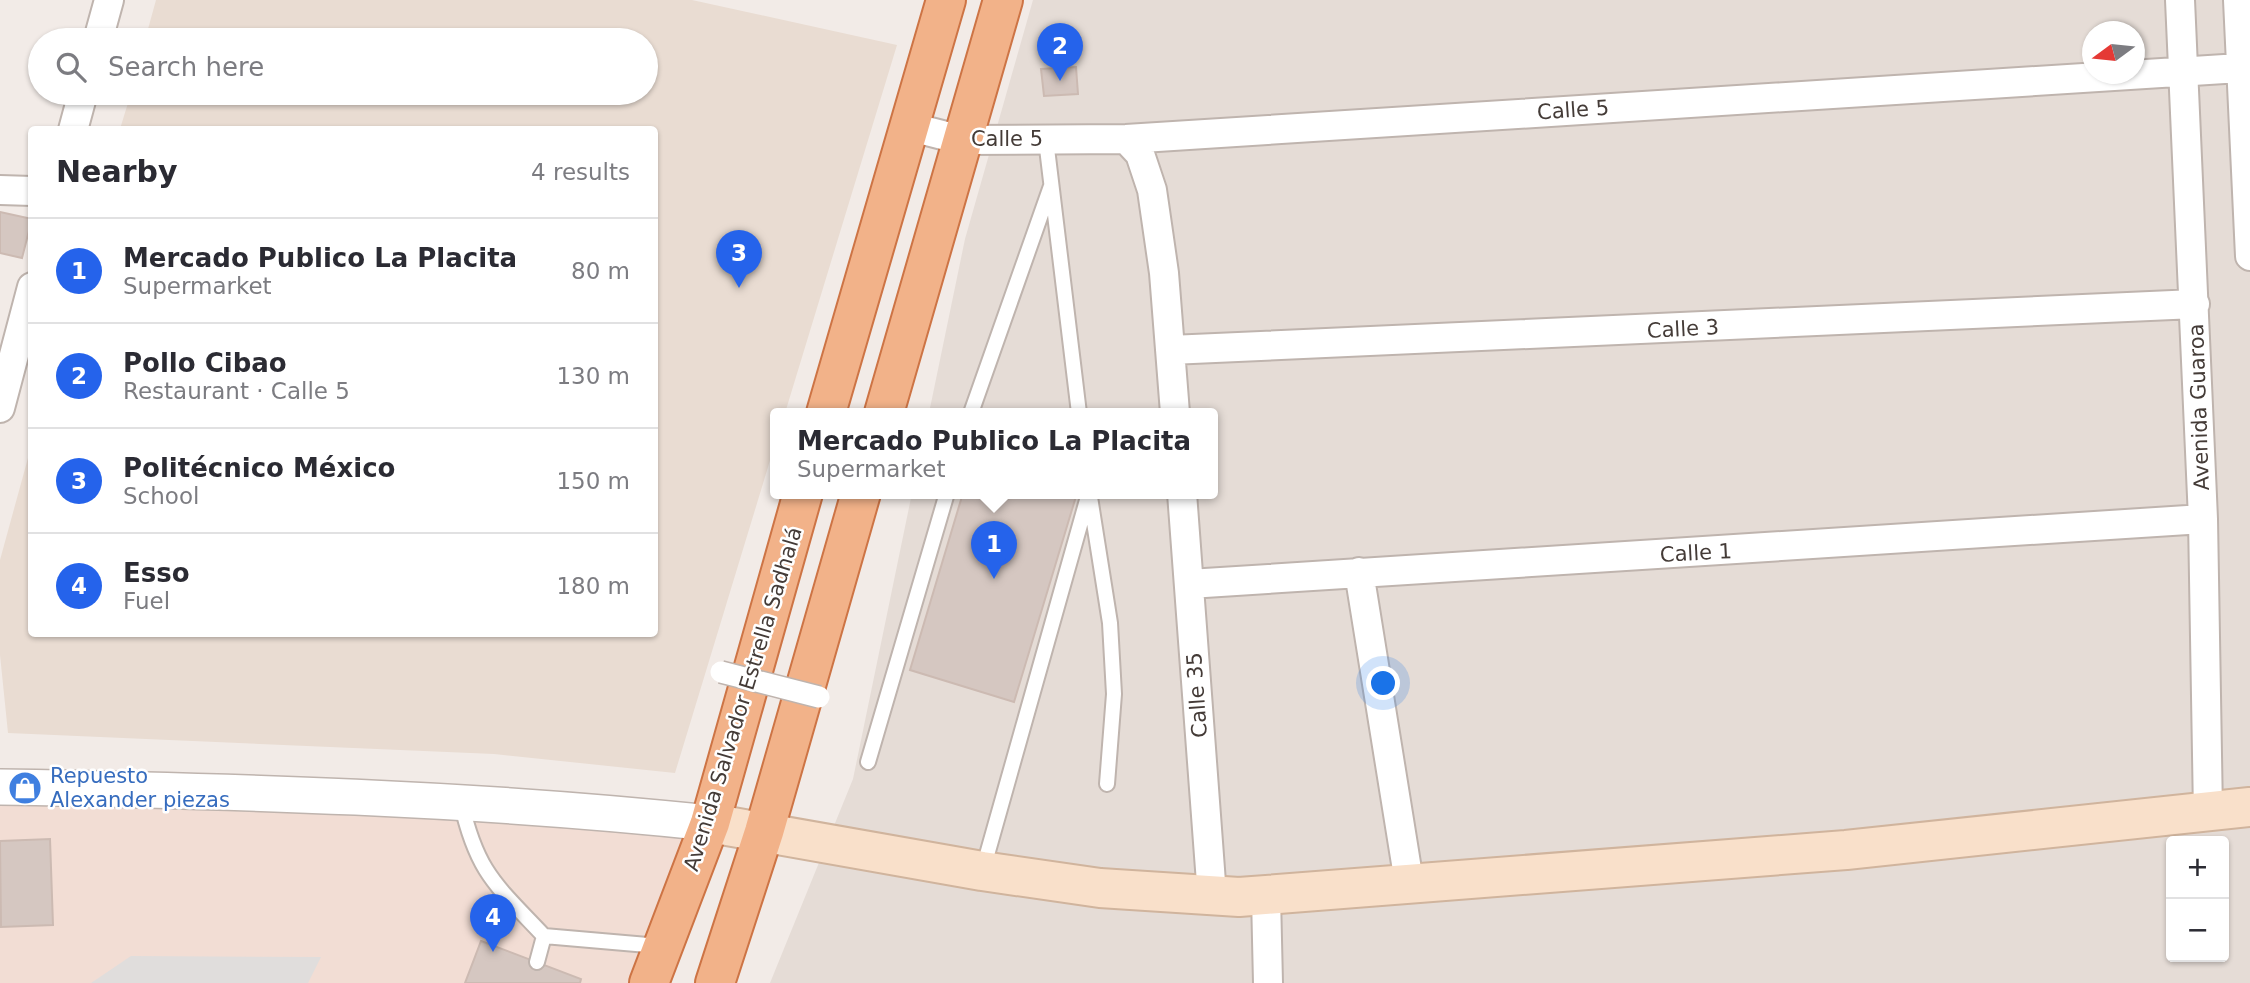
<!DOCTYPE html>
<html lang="en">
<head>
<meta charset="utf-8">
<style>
	:root { --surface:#fff; --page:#f7f7f7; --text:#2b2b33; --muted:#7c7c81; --line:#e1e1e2; --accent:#2563eb }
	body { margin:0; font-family:"DejaVu Sans",sans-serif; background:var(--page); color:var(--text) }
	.controls { position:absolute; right:21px; bottom:21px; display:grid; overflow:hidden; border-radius:7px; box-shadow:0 2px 5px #0004 }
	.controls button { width:63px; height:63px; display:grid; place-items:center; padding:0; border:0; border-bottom:2px solid var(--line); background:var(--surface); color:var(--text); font:35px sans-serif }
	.compass { position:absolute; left:2082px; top:21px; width:63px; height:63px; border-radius:50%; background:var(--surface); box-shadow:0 2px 5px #0004; rotate:255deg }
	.you { position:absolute; left:1384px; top:684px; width:24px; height:24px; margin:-18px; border:5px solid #fff; border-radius:50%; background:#1a73e8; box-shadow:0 0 0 10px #1a73e833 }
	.badge { display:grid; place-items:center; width:46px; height:46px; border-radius:50%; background:var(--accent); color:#fff; font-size:23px; font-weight:700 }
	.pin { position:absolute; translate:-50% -58px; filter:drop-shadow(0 2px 4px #0008) }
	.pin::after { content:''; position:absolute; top:37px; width:24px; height:21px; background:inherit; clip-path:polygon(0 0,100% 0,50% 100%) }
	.popup { position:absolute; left:770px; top:408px; width:448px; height:91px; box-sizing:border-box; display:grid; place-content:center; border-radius:7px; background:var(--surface); filter:drop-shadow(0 2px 5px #0005); font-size:23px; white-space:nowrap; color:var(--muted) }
	.popup b { font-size:26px; color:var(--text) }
	.popup::after { content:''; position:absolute; left:50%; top:100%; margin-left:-14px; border:14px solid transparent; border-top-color:var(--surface) }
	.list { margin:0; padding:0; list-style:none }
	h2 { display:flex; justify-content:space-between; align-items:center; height:91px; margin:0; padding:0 28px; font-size:30px }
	h2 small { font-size:23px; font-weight:400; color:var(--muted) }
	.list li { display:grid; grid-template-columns:46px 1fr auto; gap:21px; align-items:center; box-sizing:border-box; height:105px; padding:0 28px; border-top:2px solid var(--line) }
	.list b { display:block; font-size:26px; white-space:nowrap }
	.list p { margin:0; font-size:23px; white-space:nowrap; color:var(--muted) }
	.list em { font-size:23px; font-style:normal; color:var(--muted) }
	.icon { flex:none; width:38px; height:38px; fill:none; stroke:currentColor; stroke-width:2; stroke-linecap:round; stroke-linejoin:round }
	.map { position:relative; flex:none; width:2250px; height:983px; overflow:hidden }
	.search { position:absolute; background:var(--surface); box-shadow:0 2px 5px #0004; left:28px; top:28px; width:630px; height:77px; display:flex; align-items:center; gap:18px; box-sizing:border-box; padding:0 24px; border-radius:38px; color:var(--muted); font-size:26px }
	.panel { position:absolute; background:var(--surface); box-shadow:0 2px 5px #0004; left:28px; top:126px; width:630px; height:511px; border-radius:7px }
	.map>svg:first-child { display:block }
</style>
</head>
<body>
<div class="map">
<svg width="2250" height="983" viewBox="0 0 2250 983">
	<rect width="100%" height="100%" fill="#f2ebe7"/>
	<path fill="#e5dcd6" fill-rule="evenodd" d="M1033 0H2250V983H770L853 779 912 493H1213V413H929L965 239ZM2092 32H2134V74H2092ZM2171 841H2224V957H2171Z"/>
	<path fill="#f2ddd4" d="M0 778 710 823 630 983H0Z"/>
	<path fill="#e9dcd2" d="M156 0H692L897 45 785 413H775V444L675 773 494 754 8 733 0 655V560L31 447 32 634H654V130L120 129 131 93H646V40H145Z"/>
	<path fill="#e0dddc" d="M131 956 321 957 308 983H91Z"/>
	<path fill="#d5c7c1" stroke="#ccbab2" stroke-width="2" d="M1076 67 1078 94 1044 96 1041 69Z
		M0 212 32 219 22 258 0 253Z
		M963 493H1077L1014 702 910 670Z
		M50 839 53 925 1 927 0 841Z
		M481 941 581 979 580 983H465Z"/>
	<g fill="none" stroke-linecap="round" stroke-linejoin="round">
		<defs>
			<path id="service" d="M1046 140 1079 413
				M971 413 1051 186
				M1090 497 1110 623 1114 694 1107 784
				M868 762 947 493
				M461 802C477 873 496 885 544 936L659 946
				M983 869 1089 493
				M537 962 544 936"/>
			<path id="minor" d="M2180 0 2203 519 2208 813
				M2238 0 2250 256
				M98 40 109 0
				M907 126 962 140 1126 139 2240 68
				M73 130 83 93
				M1126 139 1140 154 1152 190 1164 273 1175 413
				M0 190 32 191
				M1170 350 2195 304
				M0 408 32 287
				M1182 493 1212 896
				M1359 572 1409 882
				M1189 584 2203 519
				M1266 896 1268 983"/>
			<path id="tertiary" d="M0 787C238 791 474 798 710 823"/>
			<path id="secondary" d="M710 823 982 871 1100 888 1239 897 1846 850 2250 807"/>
			<path id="trunk" d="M826 413 946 0
				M884 413 1003 0
				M649 983 710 823 803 493
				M715 983 764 832 861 493"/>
		</defs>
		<use href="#service" stroke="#bfb4ae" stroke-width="18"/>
		<use href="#minor" stroke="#bfb4ae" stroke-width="32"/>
		<use href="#tertiary" stroke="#bfb4ae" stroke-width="38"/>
		<use href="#secondary" stroke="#d0b49d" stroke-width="42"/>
		<use href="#trunk" stroke="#cd7445" stroke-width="42"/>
		<use href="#service" stroke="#fff" stroke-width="14"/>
		<use href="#minor" stroke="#fff" stroke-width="28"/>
		<use href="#tertiary" stroke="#fff" stroke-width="35"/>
		<use href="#secondary" stroke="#f9e0ca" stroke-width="38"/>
		<use href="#trunk" stroke="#f2b289" stroke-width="38"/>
		<defs>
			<path id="pedestrian-bridge" d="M721 672 819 697"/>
		</defs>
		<use href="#pedestrian-bridge" stroke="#bfb4ae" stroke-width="24" stroke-linecap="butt"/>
		<use href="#pedestrian-bridge" stroke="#fff" stroke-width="21"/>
	</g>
	<defs>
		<symbol id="shop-disc" viewBox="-11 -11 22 22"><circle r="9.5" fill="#3f7fe0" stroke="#fff"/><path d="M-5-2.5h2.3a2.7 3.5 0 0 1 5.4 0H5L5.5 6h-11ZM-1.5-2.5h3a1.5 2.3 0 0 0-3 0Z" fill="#fff"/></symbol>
	</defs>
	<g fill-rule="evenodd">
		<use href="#shop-disc" x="6" y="769" width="38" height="38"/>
	</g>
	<g text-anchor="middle" stroke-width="5" stroke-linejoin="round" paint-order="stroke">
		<g font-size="21" fill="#443b37" stroke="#fff">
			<text transform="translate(1573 110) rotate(-4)" y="7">Calle 5</text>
			<text x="1007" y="146">Calle 5</text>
			<text transform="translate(1683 329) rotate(-3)" y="7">Calle 3</text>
			<text transform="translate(2199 407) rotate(-92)" y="7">Avenida Guaroa</text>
			<text transform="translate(1696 553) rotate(-3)" y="7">Calle 1</text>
			<text transform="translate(1197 695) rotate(-94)" y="7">Calle 35</text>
			<text transform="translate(743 699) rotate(-73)" y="7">Avenida Salvador Estrella Sadhalá</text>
		</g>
		<g font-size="21" fill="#366cbe" stroke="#fff" text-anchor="start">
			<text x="50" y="783">Repuesto<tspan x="50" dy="24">Alexander piezas</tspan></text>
		</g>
	</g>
</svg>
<div class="controls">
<button>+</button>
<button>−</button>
</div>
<svg class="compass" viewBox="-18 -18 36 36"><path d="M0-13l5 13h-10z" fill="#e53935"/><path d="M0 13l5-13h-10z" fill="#7c7c81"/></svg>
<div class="you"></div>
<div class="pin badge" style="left:994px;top:579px">1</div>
<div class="popup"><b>Mercado Publico La Placita</b>Supermarket</div>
<div class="pin badge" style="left:1060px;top:81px">2</div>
<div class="pin badge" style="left:739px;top:288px">3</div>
<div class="pin badge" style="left:493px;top:952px">4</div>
<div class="search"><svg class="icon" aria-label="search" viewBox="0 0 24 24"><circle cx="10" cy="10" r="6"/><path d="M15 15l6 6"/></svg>Search here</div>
<section class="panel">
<h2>Nearby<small>4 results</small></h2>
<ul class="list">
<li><span class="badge">1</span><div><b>Mercado Publico La Placita</b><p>Supermarket</p></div><em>80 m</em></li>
<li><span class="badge">2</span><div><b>Pollo Cibao</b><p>Restaurant · Calle 5</p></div><em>130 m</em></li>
<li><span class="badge">3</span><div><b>Politécnico México</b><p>School</p></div><em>150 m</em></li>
<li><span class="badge">4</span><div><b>Esso</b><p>Fuel</p></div><em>180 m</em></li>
</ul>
</section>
</div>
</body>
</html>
